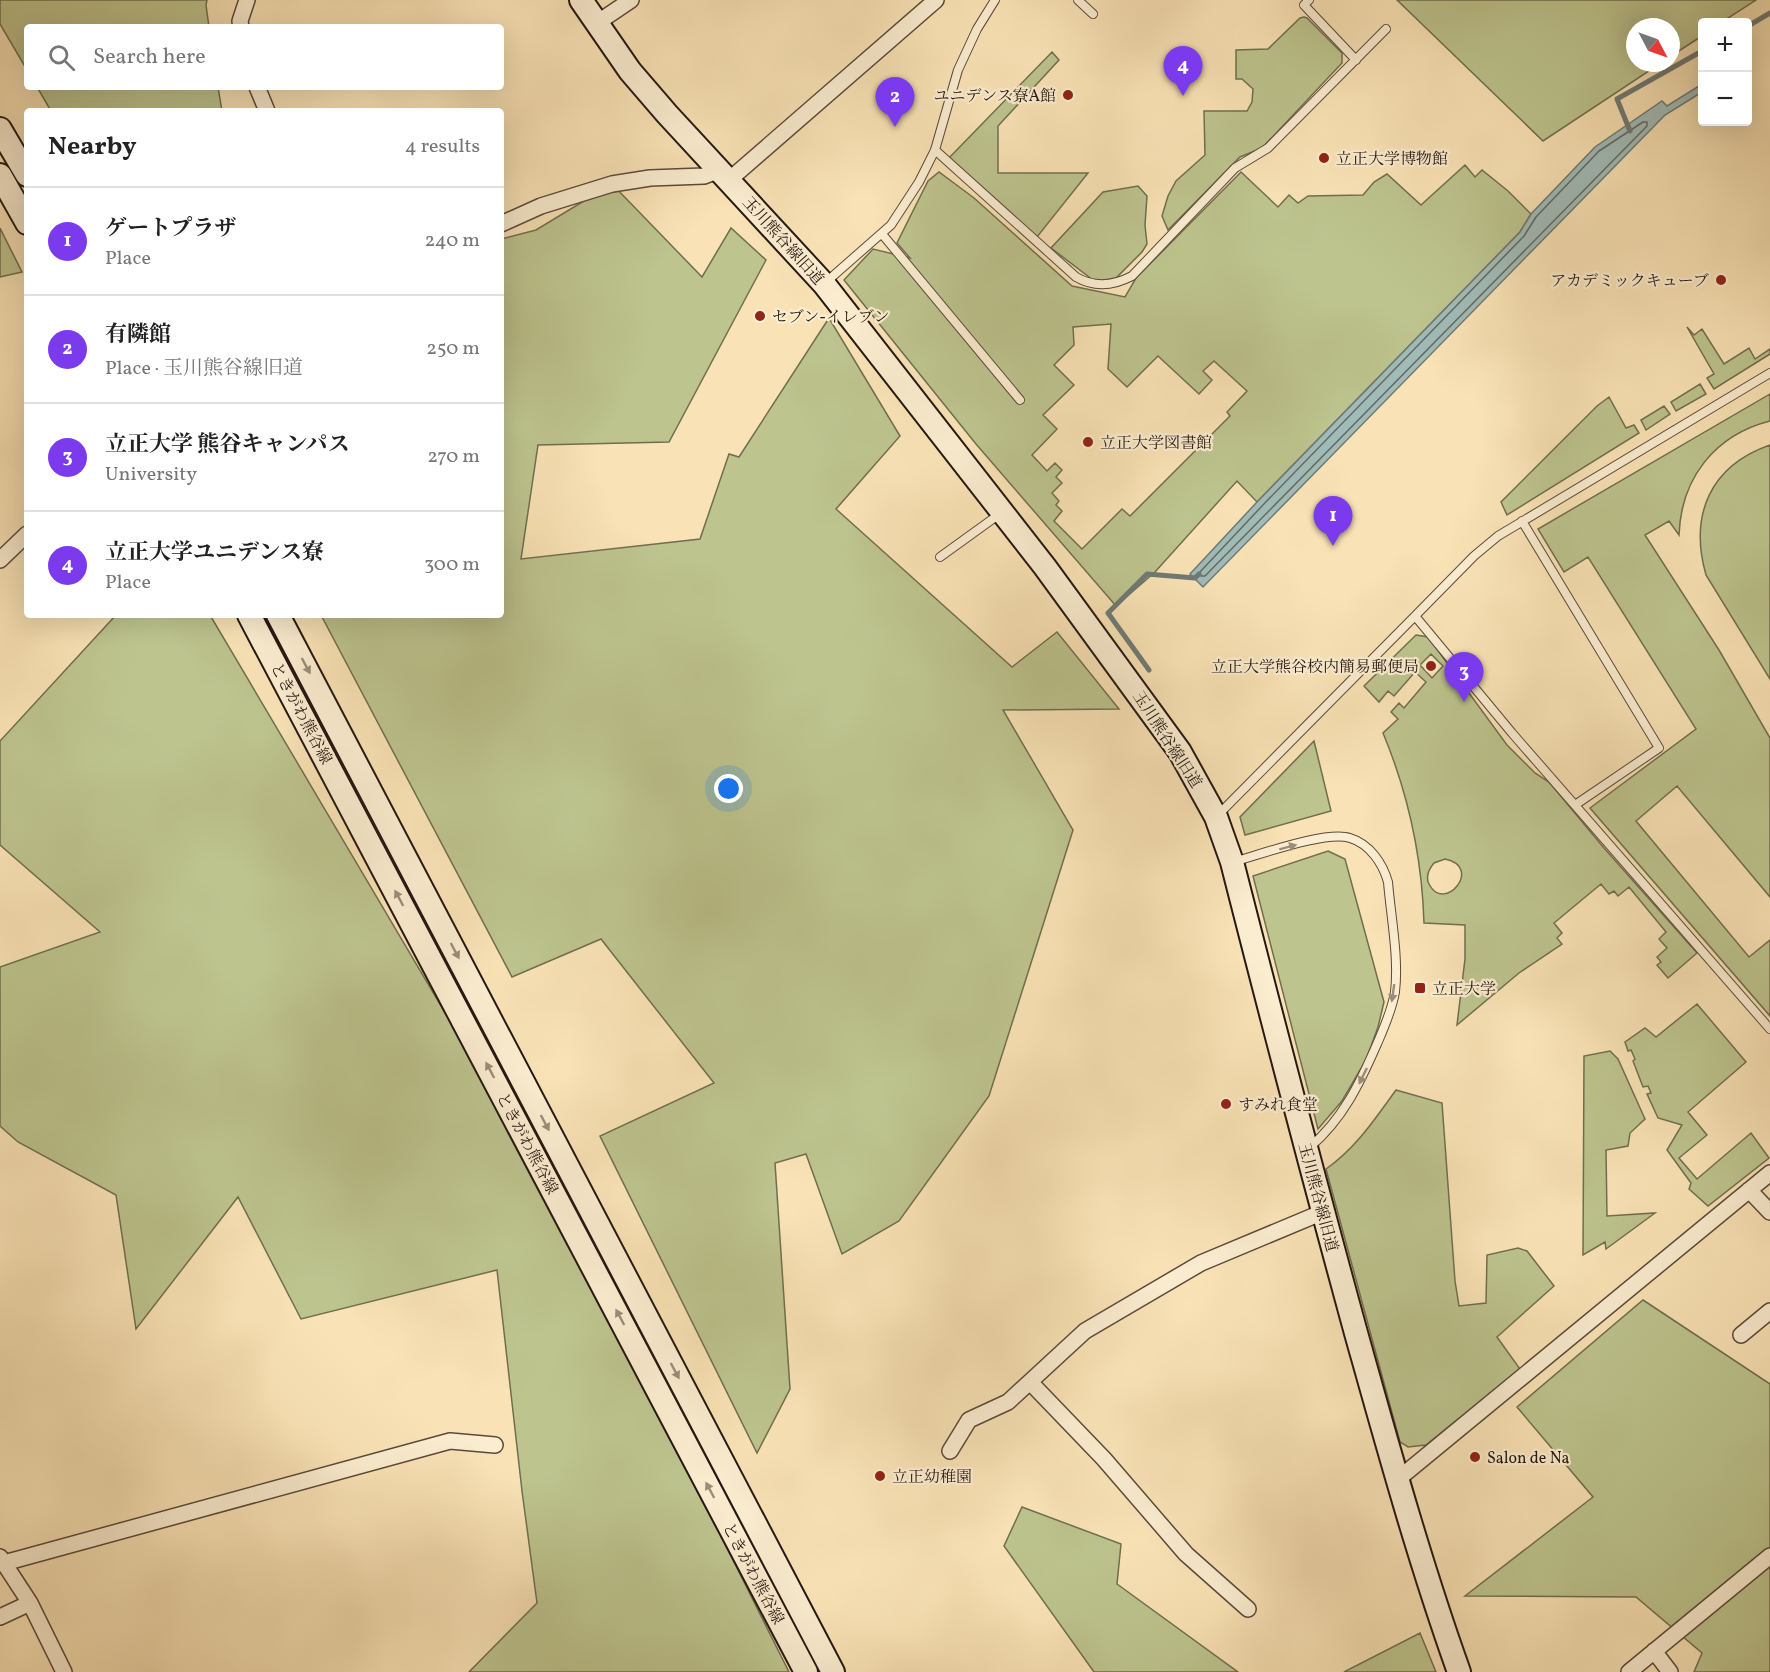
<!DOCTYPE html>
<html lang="en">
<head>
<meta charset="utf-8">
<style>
	:root { --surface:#fff; --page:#f2f2f2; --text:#222; --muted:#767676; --line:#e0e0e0; --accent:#7c3aed }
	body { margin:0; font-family:Vollkorn,"Noto Serif JP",serif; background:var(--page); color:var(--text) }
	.controls { position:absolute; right:18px; top:18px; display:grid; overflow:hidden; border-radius:6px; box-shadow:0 6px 24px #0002 }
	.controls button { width:54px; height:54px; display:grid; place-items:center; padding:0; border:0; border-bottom:2px solid var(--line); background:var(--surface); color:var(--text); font:30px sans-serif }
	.compass { position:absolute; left:1626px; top:18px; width:54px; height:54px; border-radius:50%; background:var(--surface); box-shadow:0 6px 24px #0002; rotate:131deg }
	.you { position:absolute; left:729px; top:789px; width:21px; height:21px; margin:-15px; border:4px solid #fff; border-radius:50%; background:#1a73e8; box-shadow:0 0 0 9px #1a73e833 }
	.badge { display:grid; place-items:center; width:39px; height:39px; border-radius:50%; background:var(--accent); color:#fff; font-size:20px; font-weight:700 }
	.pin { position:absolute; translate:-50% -50px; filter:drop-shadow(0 2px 3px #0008) }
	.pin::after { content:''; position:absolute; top:32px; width:21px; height:18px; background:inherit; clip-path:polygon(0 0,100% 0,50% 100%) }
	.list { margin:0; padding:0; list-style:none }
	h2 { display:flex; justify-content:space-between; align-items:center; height:78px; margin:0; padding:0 24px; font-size:26px }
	h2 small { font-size:20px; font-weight:400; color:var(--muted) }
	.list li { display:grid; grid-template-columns:39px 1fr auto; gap:18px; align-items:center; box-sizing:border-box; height:108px; padding:0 24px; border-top:2px solid var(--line) }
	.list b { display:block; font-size:22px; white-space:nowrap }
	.list p { margin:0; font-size:20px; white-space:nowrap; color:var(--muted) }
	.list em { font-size:20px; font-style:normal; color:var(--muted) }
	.icon { flex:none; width:33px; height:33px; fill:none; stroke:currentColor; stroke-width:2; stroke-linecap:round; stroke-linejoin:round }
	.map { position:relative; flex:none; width:1770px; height:1672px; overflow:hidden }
	.search { position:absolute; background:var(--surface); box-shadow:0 6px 24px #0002; left:24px; top:24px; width:480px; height:66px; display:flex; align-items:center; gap:15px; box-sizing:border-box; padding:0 21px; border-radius:6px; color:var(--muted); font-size:22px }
	.panel { position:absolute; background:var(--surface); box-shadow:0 6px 24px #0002; left:24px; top:108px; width:480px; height:510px; border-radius:6px }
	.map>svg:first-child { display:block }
</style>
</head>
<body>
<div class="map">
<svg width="1770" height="1672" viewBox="0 0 1770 1672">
	<rect width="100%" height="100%" fill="#f9e3b6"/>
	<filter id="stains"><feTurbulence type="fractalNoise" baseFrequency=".00333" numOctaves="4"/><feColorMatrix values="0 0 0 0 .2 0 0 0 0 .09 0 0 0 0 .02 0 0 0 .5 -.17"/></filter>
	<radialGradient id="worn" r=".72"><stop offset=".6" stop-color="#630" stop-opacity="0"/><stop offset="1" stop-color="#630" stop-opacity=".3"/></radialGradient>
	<path fill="#bdc48e" stroke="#716e50" stroke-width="1.5" fill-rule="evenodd" d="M0 0H207L206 5 209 27H27V70L0 24Z
		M1397 0H1756L1722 22H1702V36L1671 56V27H1635V63H1661L1543 141Z
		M1304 17 1307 18 1342 53V63L1262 148 1240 157 1168 230 1162 216 1168 196 1176 181 1205 155 1204 111H1247L1252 102 1253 89 1242 79H1236V50L1268 49 1300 18Z
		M1052 52 1059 60 998 126V173H1088L1037 237 948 159Z
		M37 87H218L222 111H51Z
		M1465 165 1475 177 1482 170 1508 191 1531 214 1520 232 1257 502 1237 481 1155 572 1116 606 976 444 844 280 873 249 910 258 897 243 928 181 939 172 974 198 1072 286 1125 297 1136 278 1241 172 1278 207 1289 195 1298 203 1308 196 1363 195 1374 182 1387 174 1421 205ZM1111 324 1108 369 1127 387 1158 356 1199 394 1212 380 1203 371 1214 361 1247 391 1227 412 1230 416 1130 516 1122 509 1082 549 1054 521 1062 511 1056 505 1059 501 1052 493 1062 483 1056 477 1062 470 1055 463 1047 471 1032 455 1057 429 1043 415 1074 385 1054 365 1074 345 1073 327Z
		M612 184 702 277 731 228 766 260 669 442 538 445 521 559 700 539 729 454 739 457 829 318 900 436 836 509 1012 667 1057 632 1119 709 1003 710 1073 830 989 1096 899 1221 842 1254 806 1154 775 1163 790 1389 757 1453 600 1136 714 1083 601 939 512 977 321 615H501V239L536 230Z
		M1138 186 1147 196 1145 225 1147 244 1142 252 1116 278 1108 281 1093 280 1051 248 1103 192Z
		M0 228 22 272 0 277Z
		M1687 327 1694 335 1702 329 1724 364 1749 348 1755 359 1770 349V354L1714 389 1707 378 1714 374Z
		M1700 384 1706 394 1676 411 1671 402Z
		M1770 394V421C1715 435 1681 478 1679 535L1669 521 1645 535 1719 650 1770 738V897L1677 786 1636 821 1749 957 1770 940V1016L1590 808 1696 729 1588 557 1564 572 1538 529Z
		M1609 397 1626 428 1634 425 1639 433 1507 515 1501 502 1597 406Z
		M1664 406 1670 414 1646 430 1641 420Z
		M1770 445V679L1706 575C1689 515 1710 466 1770 445Z
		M116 615H210L457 1033 721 1536 789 1672H469L537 1603 522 1491 497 1270 301 1319 238 1197 136 1329 116 1195 18 1142 0 1126V967L100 932 0 845V741Z
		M1416 635 1428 637 1507 745 1535 773 1549 782 1604 848 1697 953 1668 978 1657 965 1661 962 1657 957 1667 948 1659 939 1666 932 1629 887 1618 896 1614 891 1609 894 1601 884 1554 923 1562 933 1557 938 1562 944 1519 973 1457 1025 1465 959V925L1424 923C1422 858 1408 793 1383 733L1398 719 1391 712 1399 703 1404 708 1426 682 1415 672 1394 696 1388 691 1379 702 1364 686ZM1431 654 1443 666 1432 678 1420 665ZM1445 859C1484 867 1444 914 1429 884 1425 876 1429 869 1434 863Z
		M1314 741 1331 811 1245 835 1240 817Z
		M1328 851 1345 859 1384 1002 1378 1027 1366 1060 1342 1101 1318 1129 1253 876Z
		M1697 1004 1746 1062 1688 1112 1707 1135 1679 1158 1697 1179 1751 1133 1769 1158 1708 1206 1689 1189 1691 1183 1667 1150 1682 1125 1658 1118 1647 1094 1651 1093 1648 1086 1643 1087 1633 1061 1635 1059 1631 1050 1628 1051 1625 1042 1645 1028 1656 1037Z
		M1610 1051 1618 1059 1645 1119 1630 1133 1628 1146 1606 1150 1607 1216 1655 1213 1606 1249 1605 1242 1583 1255 1584 1056Z
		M1396 1090 1442 1103 1455 1281 1459 1306 1486 1303 1487 1255 1518 1248 1527 1251 1554 1286 1497 1337 1520 1369 1426 1445 1408 1447 1400 1442 1326 1169C1356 1148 1375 1119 1396 1090Z
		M1643 1300 1770 1384V1672H1694L1702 1653 1636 1597 1465 1596 1593 1497 1517 1407Z
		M1022 1507 1121 1544 1117 1584 1238 1672H1094L1004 1546Z
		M1420 1633 1436 1672H1344Z"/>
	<path fill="#a1bcb8" stroke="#6f7a76" stroke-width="1.5" d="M1702 84V92L1665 115 1203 587 1190 574 1257 502 1520 232 1531 214 1595 147 1662 101 1667 106Z"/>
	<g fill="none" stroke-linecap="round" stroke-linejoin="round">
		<path stroke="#636a65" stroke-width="1.5" d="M1643 122H1647V126L1205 576H1201L1200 572 1262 506 1524 236 1536 217 1599 151Z"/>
		<path stroke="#6f7a76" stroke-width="5" d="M1748 26 1770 13
			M1630 131 1617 99 1702 51
			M1149 670 1108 613 1147 574 1195 578 1199 574"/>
		<defs>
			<path id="lane" d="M1078 0 1093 14
				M1309 0 1304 5 1356 60
				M935 150 1076 277C1095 288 1113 286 1132 276L1235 168 1268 148 1386 29
				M882 234 1020 400
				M825 283 891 225 919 182 935 150 958 70 977 29 995 0
				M1522 521 1659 748 1575 805
				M940 557 1001 513
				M1415 616 1512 733 1770 1029
				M1217 816 1415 616 1474 556 1498 536 1770 373
				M1233 862C1259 855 1327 830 1350 838 1370 844 1383 864 1388 882 1391 918 1399 957 1395 992 1392 1010 1384 1028 1377 1044 1360 1083 1343 1119 1310 1147"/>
			<path id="street" d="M597 23 631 0
				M241 27 240 21 247 0
				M257 87 267 111
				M729 180 936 0
				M501 224 541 206 612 184 650 178 704 176 720 170
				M0 560 27 534
				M1749 1190 1770 1212
				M1741 1335 1770 1311
				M1030 1382 1104 1459 1186 1554 1248 1609
				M950 1451 969 1420 1008 1402 1085 1331 1201 1263 1323 1212
				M1397 1480 1770 1173
				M0 1557 30 1603 64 1672
				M4 1563 450 1441 495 1445
				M0 1617 30 1603
				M1654 1651 1670 1672
				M1629 1672 1770 1556"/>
			<path id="secondary" d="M581 0 630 71 667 114 824 284 1045 567 1180 752 1216 817 1232 862C1272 1019 1313 1176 1356 1333 1388 1447 1419 1560 1459 1672
				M0 129 27 175
				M0 175 27 223
				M249 615 806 1672
				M278 615 833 1672"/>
		</defs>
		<use href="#lane" stroke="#5a4a3b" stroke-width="10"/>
		<use href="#street" stroke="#5a4a3b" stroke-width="18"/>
		<use href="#secondary" stroke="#251712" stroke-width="26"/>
		<use href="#lane" stroke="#fbedd0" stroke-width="8"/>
		<use href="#street" stroke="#fbedd0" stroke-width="15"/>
		<use href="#secondary" stroke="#fbedd0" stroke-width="22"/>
	</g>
	<defs><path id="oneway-solid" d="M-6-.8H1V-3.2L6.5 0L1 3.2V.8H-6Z" transform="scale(1.5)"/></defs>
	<g fill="#9b8d7a">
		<use href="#oneway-solid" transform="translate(306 666) rotate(62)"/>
		<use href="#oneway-solid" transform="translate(1288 847) rotate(-15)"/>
		<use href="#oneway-solid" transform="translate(399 898) rotate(-118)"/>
		<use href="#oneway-solid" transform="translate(455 951) rotate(62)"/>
		<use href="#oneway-solid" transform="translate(1393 993) rotate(98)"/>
		<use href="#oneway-solid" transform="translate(490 1070) rotate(-118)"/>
		<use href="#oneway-solid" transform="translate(1363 1076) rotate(116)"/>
		<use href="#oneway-solid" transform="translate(545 1123) rotate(62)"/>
		<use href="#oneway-solid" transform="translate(620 1317) rotate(-118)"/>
		<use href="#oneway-solid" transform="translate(675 1371) rotate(62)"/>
		<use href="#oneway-solid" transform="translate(710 1490) rotate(-118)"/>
	</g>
	<g fill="#8f2418" stroke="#fbedd0" stroke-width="2">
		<circle cx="1068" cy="95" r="6"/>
		<circle cx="1324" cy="158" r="6"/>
		<circle cx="1721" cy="280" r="6"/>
		<circle cx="760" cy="316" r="6"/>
		<circle cx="1088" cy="442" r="6"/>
		<circle cx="1431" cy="666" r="6"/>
		<rect x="1414" y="982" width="12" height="12" rx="3"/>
		<circle cx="1226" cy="1104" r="6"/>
		<circle cx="1475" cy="1457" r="6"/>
		<circle cx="880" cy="1476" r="6"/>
	</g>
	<g text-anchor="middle" stroke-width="4.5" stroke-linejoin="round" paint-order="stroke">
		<g font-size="16" fill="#251712" stroke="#fbedd0" text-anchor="start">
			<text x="1056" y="101" text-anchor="end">ユニデンス寮A館</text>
			<text x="1336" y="164">立正大学博物館</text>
			<text x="1709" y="286" text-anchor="end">アカデミックキューブ</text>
			<text x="772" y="322">セブン-イレブン</text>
			<text x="1100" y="448">立正大学図書館</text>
			<text x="1419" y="672" text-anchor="end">立正大学熊谷校内簡易郵便局</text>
			<text x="1432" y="994">立正大学</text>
			<text x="1238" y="1110">すみれ食堂</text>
			<text x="1487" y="1463">Salon de Na</text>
			<text x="892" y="1482">立正幼稚園</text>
		</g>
		<g font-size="16" fill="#251712" stroke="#fbedd0">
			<text transform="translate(784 240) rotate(48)" y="6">玉川熊谷線旧道</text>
			<text transform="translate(302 713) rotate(62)" y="6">ときがわ熊谷線</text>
			<text transform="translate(1168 739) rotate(57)" y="6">玉川熊谷線旧道</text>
			<text transform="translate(528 1143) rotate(62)" y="6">ときがわ熊谷線</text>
			<text transform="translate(1319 1197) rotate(75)" y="6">玉川熊谷線旧道</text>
			<text transform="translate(754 1573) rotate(62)" y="6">ときがわ熊谷線</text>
		</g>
	</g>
	<rect width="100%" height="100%" filter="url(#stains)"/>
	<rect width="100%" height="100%" fill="url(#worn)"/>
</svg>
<div class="controls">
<button>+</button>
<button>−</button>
</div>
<svg class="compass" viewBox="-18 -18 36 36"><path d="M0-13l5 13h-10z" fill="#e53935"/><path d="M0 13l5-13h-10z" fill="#767676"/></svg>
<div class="you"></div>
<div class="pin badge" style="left:1333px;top:546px">1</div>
<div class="pin badge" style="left:895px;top:127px">2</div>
<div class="pin badge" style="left:1464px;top:702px">3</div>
<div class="pin badge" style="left:1183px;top:96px">4</div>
<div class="search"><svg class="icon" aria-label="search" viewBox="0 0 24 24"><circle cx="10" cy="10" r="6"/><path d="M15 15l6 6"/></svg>Search here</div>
<section class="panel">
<h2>Nearby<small>4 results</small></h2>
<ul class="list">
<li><span class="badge">1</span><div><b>ゲートプラザ</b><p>Place</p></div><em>240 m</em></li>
<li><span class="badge">2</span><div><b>有隣館</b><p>Place · 玉川熊谷線旧道</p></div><em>250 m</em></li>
<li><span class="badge">3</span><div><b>立正大学 熊谷キャンパス</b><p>University</p></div><em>270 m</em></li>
<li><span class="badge">4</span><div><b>立正大学ユニデンス寮</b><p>Place</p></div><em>300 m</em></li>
</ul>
</section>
</div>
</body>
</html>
